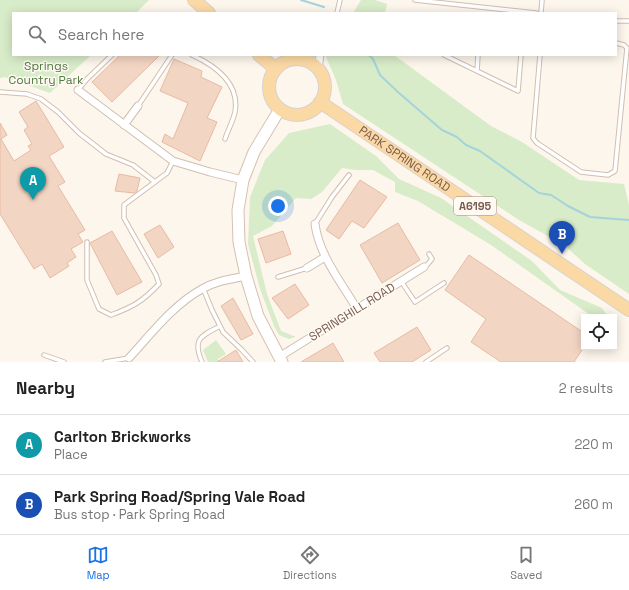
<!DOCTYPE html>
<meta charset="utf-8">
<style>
body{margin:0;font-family:"Space Grotesk",sans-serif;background:#f2f2f2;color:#222}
.controls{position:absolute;right:12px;bottom:12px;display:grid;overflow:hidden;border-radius:0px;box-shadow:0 2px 10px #0003}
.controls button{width:36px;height:36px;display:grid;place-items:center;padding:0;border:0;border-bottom:1px solid #e0e0e0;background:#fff;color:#222;font:20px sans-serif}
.you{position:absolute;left:278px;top:206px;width:14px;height:14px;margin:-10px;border:3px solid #fff;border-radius:50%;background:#1a73e8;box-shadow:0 0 0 6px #1a73e833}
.badge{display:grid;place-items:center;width:26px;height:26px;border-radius:50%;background:#1a73e8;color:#fff;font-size:13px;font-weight:700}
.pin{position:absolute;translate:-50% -33px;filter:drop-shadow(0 1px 2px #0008)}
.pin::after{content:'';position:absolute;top:21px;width:14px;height:12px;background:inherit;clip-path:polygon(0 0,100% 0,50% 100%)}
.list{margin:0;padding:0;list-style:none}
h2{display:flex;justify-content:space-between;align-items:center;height:52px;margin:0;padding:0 16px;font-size:17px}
h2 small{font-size:13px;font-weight:400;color:#767676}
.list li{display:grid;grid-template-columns:26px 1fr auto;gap:12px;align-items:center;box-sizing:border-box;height:60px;padding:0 16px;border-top:1px solid #e0e0e0}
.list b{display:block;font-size:15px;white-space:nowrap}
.list p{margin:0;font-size:13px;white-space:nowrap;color:#767676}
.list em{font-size:13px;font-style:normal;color:#767676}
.icon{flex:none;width:22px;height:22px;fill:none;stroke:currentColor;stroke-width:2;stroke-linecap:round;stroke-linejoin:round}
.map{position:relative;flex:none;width:629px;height:362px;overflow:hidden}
.search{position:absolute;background:#fff;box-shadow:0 2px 10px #0003;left:12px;right:12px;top:12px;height:44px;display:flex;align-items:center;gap:10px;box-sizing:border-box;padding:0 14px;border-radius:0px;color:#767676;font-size:15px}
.sheet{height:172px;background:#fff}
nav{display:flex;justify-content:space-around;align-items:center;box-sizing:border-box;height:56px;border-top:1px solid #e0e0e0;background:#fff;font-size:11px;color:#767676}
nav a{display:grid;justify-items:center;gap:2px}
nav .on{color:#1a73e8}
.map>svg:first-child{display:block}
</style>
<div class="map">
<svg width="629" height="362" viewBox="0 0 629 362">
<rect width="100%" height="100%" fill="#fdf6ec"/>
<path fill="#d8ecc9" d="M0 0H149L136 13H13V55H91L50 93 5 77 0 78Z
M361 0H375L387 4 385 13H353Z
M327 55H394L491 126 522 142 579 180 624 184 629 205V294L585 264 564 245 519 220 343 104 336 80 326 57Z
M330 124 376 156 399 179 441 198 532 261 560 290 602 308 608 317H593L491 245 418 201 395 192V182L373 170H355L342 168 322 192 311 199 296 198 272 226 253 236 267 294 281 331 296 337 289 339 279 335 274 326 260 289 248 244 250 197 265 160 289 133Z
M216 340 226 354 218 359 219 362H208L203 350Z"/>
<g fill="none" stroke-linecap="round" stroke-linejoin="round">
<path stroke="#a5d3da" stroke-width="2" d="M301 0 324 7
M369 55 373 59 380 75 399 93 442 130 457 137 466 145 480 151 539 193 551 195 568 206 590 217 629 220"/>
</g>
<path fill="#f3d5c3" stroke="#e6bba3" d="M120 55H160L112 102 92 82Z
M174 59 202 71 201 77 222 87 207 118 217 122 200 161 162 142 165 134 173 139 188 103 160 91Z
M36 101 64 147 49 156 65 182 58 186 85 230 78 234 83 242 71 249 76 257 67 263 69 266 50 278 42 264 34 269 0 214V123L7 135 1 139 14 161 31 150 28 146 32 144 24 130 28 127 19 112Z
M119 174 140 178 137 191 134 193 115 191Z
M360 180 387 197 364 228 352 221 339 239 326 230Z
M398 223 420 260 382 283 360 245Z
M160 225 174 247 158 258 144 234Z
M112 231 142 282 117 295 90 243Z
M283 231 291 254 266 263 258 239Z
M469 255 584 333V347L574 362H501L471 342 486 319 445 290Z
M295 284 309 305 288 319 272 298Z
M233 298 253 334 241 340 221 306Z
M417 327 431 350 412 362H380L374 353Z
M333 343 344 362H301Z
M236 350 243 362H217Z"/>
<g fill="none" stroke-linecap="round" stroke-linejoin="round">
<defs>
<path id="lane" d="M415 0 536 13
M337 13 340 0
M541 13 542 0
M616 21H629
M192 55C216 66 240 83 235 112 233 121 228 130 225 139
M444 55 477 71
M478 55 477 71 518 91 521 55
M540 55 533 138 537 143 581 172 608 175 615 171 627 48 624 45 616 43
M78 90 87 79 112 55
M0 92 27 94 41 99 58 112 79 133 106 154 133 165 155 182
M138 106 172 55
M315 224 332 197 349 175
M87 242V280L99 309 111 315C133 307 143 301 159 284L156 275 124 218V205L167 173 173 161
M424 267 427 265 432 259 429 254
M278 277 307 268
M401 281 415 302 444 283
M203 288 212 310 223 332 242 350 253 362
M44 355 64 362
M105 362 129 358
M202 362C192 339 201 336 220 326
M426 362 447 348"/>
<path id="street" d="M300 59 305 55
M318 68 320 55
M78 90 173 161 210 172 243 180
M124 125 138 106
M315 224C319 255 341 282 357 309
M307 268 325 257
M279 357 424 267
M129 358C151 334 173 305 202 289 216 281 231 279 246 276"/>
<path id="secondary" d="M280 109 254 152 243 180 238 210 239 242 246 276 258 316 282 362"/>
<g id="primary">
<path d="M194 0 209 13"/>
<path d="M259 55 276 69"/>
<circle cx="297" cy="87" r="28"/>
<path id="s1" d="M320 102 629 310"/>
</g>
</defs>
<use href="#lane" stroke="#d1beb0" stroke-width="5.5"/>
<use href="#street" stroke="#d1beb0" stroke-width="9"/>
<use href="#secondary" stroke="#d6c0b0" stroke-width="13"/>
<use href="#primary" stroke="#dad1cd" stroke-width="14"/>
<use href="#lane" stroke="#fff" stroke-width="3.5"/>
<use href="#street" stroke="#fff" stroke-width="7"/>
<use href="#secondary" stroke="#fff" stroke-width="11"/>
<use href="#primary" stroke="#fbd9a5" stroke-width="12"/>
</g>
<g text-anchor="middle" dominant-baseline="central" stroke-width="3" stroke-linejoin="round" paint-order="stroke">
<rect fill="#fffaf3" stroke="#a28b7f" stroke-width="1" x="454" y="197" width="42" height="18" rx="3"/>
<g font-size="11" font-weight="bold" fill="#7a5c4d">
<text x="475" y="206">A6195</text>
</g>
<g font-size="12" fill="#537a41" stroke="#fffaf3">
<text x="46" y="66">Springs<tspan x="46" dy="14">Country Park</tspan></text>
</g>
<g font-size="12" fill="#7a5c4d" stroke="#fffaf3">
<text stroke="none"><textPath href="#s1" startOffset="102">PARK SPRING ROAD</textPath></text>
<text transform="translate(352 312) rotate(-32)">SPRINGHILL ROAD</text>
</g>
</g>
</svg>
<div class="controls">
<button><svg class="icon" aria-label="locate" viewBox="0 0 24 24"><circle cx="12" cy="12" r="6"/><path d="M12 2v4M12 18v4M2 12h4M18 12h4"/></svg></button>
</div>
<div class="you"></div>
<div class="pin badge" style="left:33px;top:200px;background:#0f9aa8">A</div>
<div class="pin badge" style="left:562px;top:254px;background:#1a4fb4">B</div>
<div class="search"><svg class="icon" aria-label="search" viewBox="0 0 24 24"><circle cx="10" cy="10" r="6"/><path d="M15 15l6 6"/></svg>Search here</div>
</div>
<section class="sheet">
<h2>Nearby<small>2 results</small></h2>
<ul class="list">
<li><span class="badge" style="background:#0f9aa8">A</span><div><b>Carlton Brickworks</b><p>Place</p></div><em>220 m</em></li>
<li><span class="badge" style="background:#1a4fb4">B</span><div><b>Park Spring Road/Spring Vale Road</b><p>Bus stop · Park Spring Road</p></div><em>260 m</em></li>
</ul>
</section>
<nav>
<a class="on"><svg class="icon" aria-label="map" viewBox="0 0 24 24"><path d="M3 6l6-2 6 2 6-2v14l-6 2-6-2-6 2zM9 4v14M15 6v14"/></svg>Map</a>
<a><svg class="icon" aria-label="directions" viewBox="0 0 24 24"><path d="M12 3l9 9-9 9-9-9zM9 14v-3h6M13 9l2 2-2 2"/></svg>Directions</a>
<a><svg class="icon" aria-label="saved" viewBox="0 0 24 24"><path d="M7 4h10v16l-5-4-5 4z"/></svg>Saved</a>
</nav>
